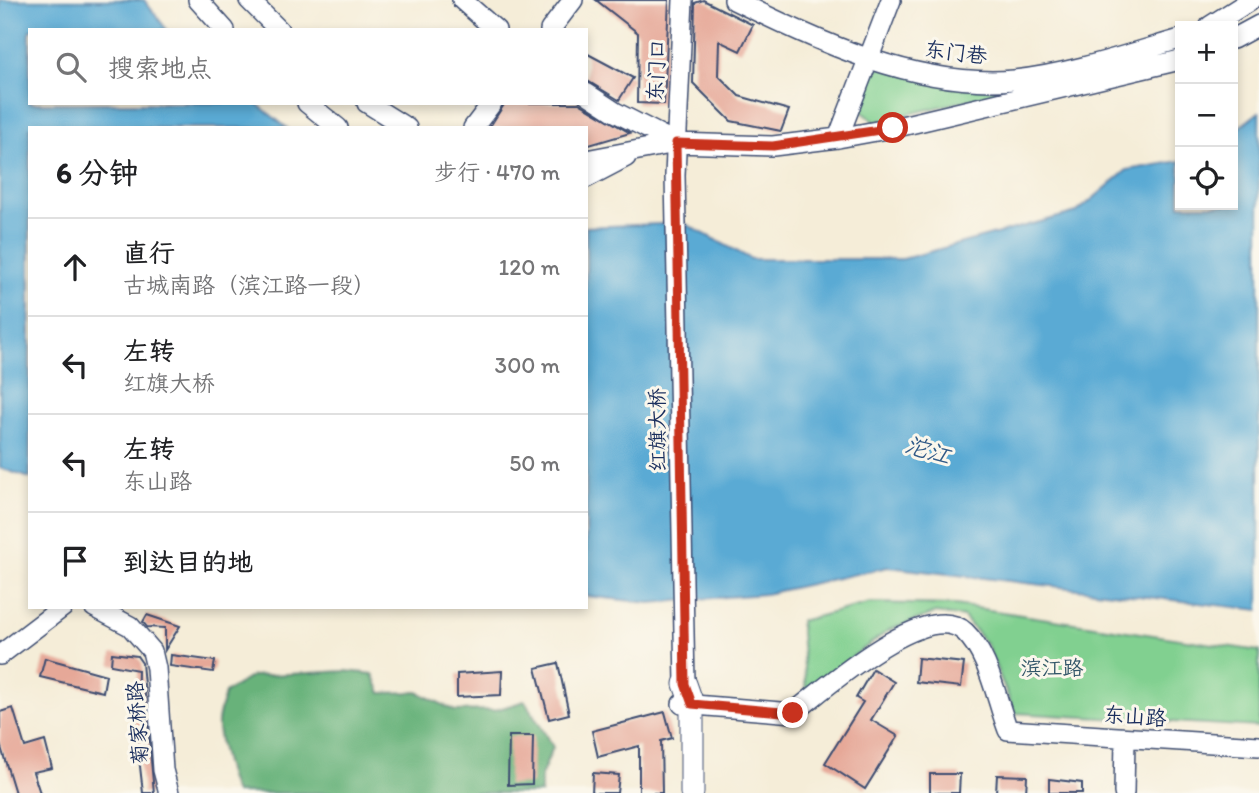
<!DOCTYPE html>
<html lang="zh">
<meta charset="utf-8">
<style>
body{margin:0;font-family:Itim,"LXGW WenKai TC",sans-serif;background:#f6f6f6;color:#202124}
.controls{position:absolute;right:21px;top:21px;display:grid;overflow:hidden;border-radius:0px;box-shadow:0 4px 10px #0003}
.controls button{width:63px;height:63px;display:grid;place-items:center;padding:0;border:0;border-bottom:2px solid #e0e0e0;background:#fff;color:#202124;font:35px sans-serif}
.stop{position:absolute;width:21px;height:21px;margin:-16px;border:5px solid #c8321e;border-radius:50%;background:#fff}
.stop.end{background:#c8321e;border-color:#fff;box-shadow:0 2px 7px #0008}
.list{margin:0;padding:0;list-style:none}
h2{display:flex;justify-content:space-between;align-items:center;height:91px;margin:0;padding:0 28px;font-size:30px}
h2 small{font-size:23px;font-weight:400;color:#757577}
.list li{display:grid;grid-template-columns:46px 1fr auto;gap:21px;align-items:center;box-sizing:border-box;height:98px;padding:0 28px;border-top:2px solid #e0e0e0}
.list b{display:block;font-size:26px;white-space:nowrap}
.list p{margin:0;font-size:23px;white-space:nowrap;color:#757577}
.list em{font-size:23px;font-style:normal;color:#757577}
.icon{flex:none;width:38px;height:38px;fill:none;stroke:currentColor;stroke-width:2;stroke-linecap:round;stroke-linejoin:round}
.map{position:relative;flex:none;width:1259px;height:793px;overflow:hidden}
.search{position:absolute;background:#fff;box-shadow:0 4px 10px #0003;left:28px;top:28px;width:560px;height:77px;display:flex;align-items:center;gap:18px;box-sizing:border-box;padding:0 24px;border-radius:0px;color:#757577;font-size:26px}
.panel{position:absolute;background:#fff;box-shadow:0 4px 10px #0003;left:28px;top:126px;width:560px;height:483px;border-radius:0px}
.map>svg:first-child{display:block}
</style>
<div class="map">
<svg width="1259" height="793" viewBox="0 0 1259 793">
<rect width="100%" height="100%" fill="#fbf7ec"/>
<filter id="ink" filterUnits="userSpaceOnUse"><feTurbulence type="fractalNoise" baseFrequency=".0143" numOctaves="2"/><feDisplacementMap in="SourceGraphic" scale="14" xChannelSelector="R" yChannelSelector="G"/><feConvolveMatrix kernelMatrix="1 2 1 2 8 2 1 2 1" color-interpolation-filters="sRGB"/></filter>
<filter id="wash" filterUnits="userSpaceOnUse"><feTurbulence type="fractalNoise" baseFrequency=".00686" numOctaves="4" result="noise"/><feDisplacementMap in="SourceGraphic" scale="28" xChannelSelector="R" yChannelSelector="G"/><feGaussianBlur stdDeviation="1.57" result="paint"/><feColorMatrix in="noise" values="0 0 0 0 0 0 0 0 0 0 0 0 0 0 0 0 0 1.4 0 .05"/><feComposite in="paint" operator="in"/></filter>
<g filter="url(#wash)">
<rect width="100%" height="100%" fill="#f5edd8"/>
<path fill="#81d090" stroke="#4e8077" stroke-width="2" d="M874 65 959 87 1011 90 875 122 860 110Z
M870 603 956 605 1259 651V727L1015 713 987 645 964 617 935 613 889 630 806 691 800 621Z"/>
<path fill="#68b27a" stroke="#42706c" stroke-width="2" d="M346 671 373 674 381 693 418 692 455 711 495 710 525 701 553 747 541 776V793H235C229 783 219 740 218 727 217 717 222 703 225 693L252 676Z"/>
<path fill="#5aaad4" stroke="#3a6c99" stroke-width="2" d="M0 0H144L167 30H30V103H256L287 128H30V478L0 468Z
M1259 112V610L888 567 765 594 650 603 586 596V227L684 223 751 259H903L1077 212 1127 170 1180 161V205H1233V132Z"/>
<g id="blocks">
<path fill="#e6a898" d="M596 0H669L664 104 637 103 638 33Z
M703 0 753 25 740 51 719 41 718 75 739 96 789 110 781 131 731 121 693 83 695 3Z
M586 53 633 78 619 100 586 80Z
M505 103H579L630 133 586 146V128H489Z
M147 615 180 626 165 650V628L147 627 143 622Z
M112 653 137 656 142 663 154 793H143L134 713H137L138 670 111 665Z
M171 655 215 661 213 672 170 666Z
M45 658 106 675 103 692 40 677Z
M918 658 964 663 961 687 916 682Z
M558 663 569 714 549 719 536 668Z
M873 669 894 682 871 720 898 736 865 789 825 763 863 702 856 698Z
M502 671 501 695 457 697V674Z
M13 708 25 747 45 741 52 768 33 772 40 793H15L0 744V712Z
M665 712 672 738 661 741 662 793H639V746L598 757 592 731Z
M509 736H533L532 784 508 785Z
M593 773 619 775 617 793H592Z
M930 774H960L959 793H930Z
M997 775 1027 776 1026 793H996Z
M1049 779 1082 783V793H1049Z"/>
</g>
</g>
<g filter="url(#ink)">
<use href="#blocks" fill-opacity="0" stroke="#3c4c70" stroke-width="2"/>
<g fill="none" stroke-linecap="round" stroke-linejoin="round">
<defs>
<path id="minor" d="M198 0 225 30
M249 0 279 30
M462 0 496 30
M683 0 675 175 685 684
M734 0C820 42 915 88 1014 80 1067 75 1129 54 1180 39
M1210 26 1251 0
M550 30 573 0
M1233 39 1259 25
M586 93 615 112 676 143
M307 103 338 128
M367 103 407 128
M473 128 492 103
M838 138 891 0
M586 160 676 143 773 146 838 138 893 128 1180 60
M586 178 626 157
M94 607 130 626 152 651 156 668 163 770 169 793
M0 655 63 607
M682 704 793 713C823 690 928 596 965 632 989 655 996 699 1008 730L1259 746
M1124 793 1125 739"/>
<path id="major" d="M685 684 692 704V793"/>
</defs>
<use href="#minor" stroke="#3c4c70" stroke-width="22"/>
<use href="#major" stroke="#3c4c70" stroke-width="25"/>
<use href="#minor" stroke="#fff" stroke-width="19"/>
<use href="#major" stroke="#fff" stroke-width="23"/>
</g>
</g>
<g fill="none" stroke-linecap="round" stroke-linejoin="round" filter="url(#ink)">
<path stroke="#c8321e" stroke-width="9" d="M793 713 692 704 685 684 676 143 773 146 893 128"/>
</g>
<g text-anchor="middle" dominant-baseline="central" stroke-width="6" stroke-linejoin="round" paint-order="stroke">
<g font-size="21" fill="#1b2f5e" stroke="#fbf7ec">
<text transform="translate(956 52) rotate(7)">东门巷</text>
<text transform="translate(656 70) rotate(-87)">东门口</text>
<text transform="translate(657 430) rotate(-91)">红旗大桥</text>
<text transform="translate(1135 716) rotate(4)">东山路</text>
<text transform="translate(137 723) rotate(-94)">菊家桥路</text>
</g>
<g font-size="21" fill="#34576a" stroke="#fbf7ec">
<text x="1052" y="667">滨江路</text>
</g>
<g font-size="23" font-style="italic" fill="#315a87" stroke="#fbf7ec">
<text transform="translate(928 450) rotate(17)">沱江</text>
</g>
</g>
</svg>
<div class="controls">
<button>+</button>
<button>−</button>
<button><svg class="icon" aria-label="locate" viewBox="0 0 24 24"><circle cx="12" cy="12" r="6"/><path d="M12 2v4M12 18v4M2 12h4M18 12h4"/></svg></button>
</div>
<div class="stop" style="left:893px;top:128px"></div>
<div class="stop end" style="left:793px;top:713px"></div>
<div class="search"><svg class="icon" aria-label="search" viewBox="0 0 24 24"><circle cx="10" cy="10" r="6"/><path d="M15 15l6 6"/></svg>搜索地点</div>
<section class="panel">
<h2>6 分钟<small>步行 · 470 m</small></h2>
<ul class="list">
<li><svg class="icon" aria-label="ahead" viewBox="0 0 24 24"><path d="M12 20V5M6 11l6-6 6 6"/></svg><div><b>直行</b><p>古城南路（滨江路一段）</p></div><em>120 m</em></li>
<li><svg class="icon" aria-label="left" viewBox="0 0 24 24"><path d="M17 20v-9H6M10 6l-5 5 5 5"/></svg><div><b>左转</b><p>红旗大桥</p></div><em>300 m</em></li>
<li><svg class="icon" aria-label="left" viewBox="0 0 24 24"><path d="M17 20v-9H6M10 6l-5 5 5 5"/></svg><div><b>左转</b><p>东山路</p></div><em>50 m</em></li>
<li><svg class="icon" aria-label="arrive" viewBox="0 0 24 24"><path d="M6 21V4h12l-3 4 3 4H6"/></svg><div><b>到达目的地</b></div></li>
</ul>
</section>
</div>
